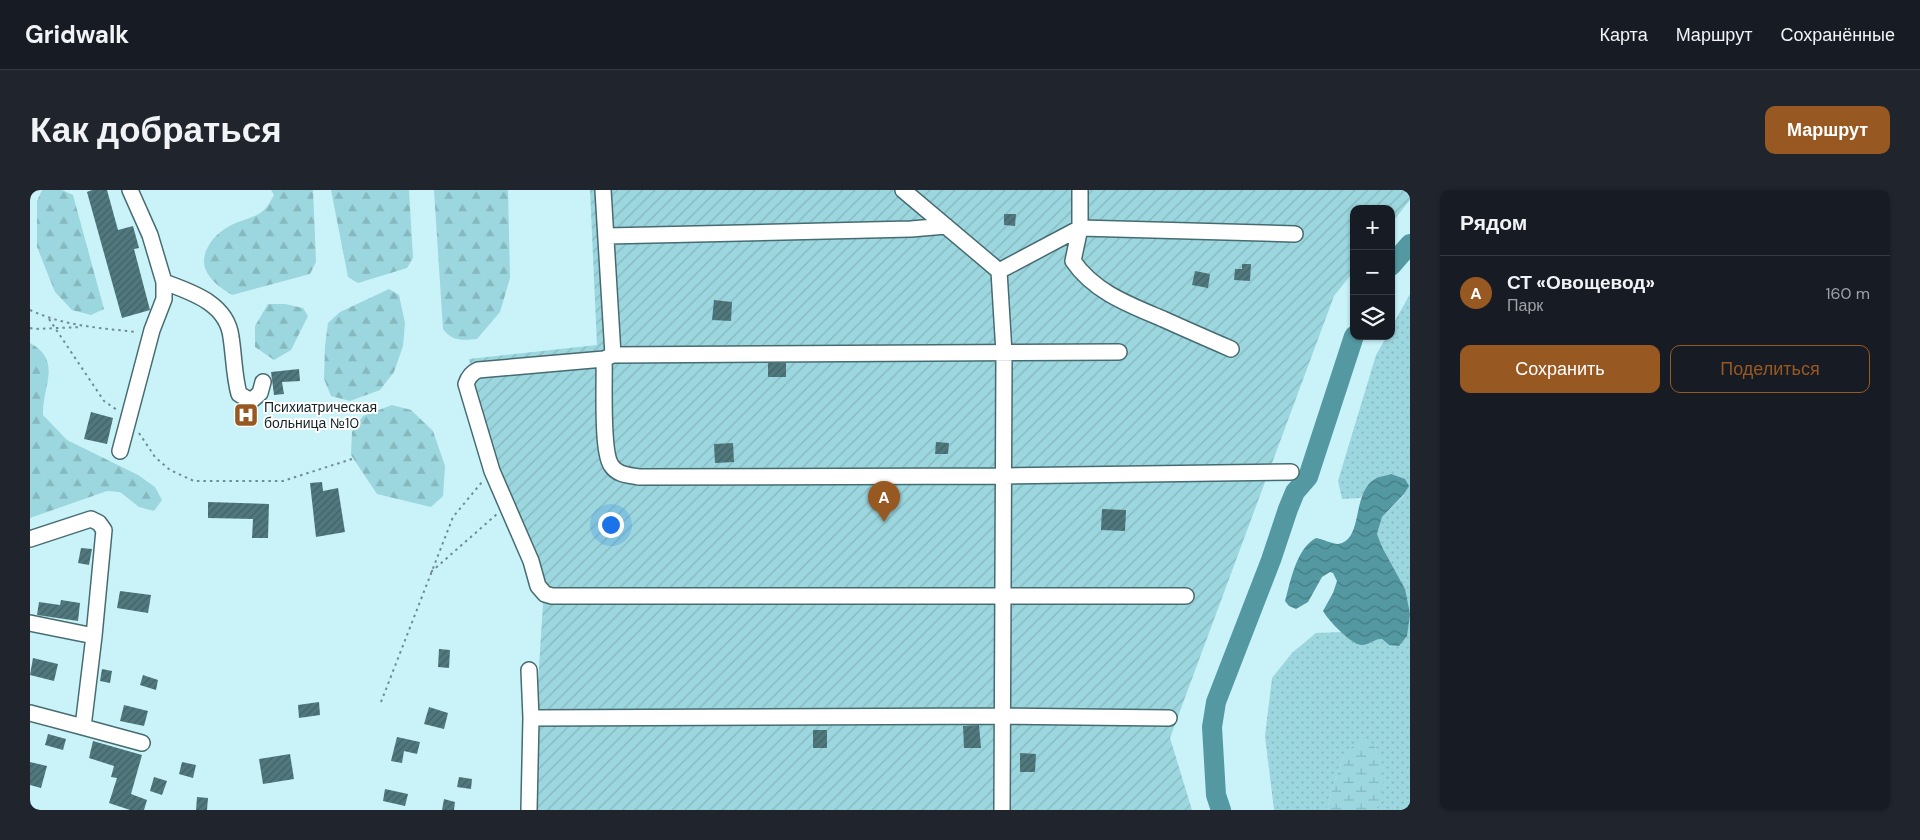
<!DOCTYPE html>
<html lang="ru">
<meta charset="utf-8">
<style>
body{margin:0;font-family:"DM Sans",sans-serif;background:#20242c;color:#f1f3f6}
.controls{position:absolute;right:15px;top:15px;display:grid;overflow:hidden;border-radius:10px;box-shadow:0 1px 4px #0004}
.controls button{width:45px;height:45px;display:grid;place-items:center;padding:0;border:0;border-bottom:1px solid #363941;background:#171b24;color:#f1f3f6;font:25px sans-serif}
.you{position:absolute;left:580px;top:334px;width:18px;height:18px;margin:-12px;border:4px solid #fff;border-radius:50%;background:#1a73e8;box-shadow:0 0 0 8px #1a73e833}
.badge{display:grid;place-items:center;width:32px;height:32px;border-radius:50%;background:#985822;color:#fff;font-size:16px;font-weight:700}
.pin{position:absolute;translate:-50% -41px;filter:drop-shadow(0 1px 2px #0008)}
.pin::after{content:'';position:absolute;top:26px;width:18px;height:15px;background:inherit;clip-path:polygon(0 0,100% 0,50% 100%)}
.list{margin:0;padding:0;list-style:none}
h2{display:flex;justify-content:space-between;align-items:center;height:65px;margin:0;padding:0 20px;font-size:21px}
h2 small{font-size:16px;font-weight:400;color:#9ea1a6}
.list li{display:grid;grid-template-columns:32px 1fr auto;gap:15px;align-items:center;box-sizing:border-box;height:75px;padding:0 20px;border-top:1px solid #363941}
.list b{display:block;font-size:19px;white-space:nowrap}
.list p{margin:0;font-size:16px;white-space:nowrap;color:#9ea1a6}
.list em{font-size:16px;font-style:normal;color:#9ea1a6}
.actions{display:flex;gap:10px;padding:15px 20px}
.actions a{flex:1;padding:11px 0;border:1px solid #985822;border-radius:10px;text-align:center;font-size:18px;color:#985822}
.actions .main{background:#985822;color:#fff}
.icon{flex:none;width:28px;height:28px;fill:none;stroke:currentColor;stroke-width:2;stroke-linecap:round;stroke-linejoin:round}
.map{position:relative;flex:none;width:1380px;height:620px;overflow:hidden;border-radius:10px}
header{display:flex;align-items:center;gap:30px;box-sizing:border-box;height:70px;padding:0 25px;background:#171b24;border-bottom:1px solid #363941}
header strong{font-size:24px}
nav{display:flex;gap:28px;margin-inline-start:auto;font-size:18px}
.intro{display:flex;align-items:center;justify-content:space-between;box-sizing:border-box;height:120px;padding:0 30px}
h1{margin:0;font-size:35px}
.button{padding:12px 22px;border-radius:10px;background:#985822;color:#fff;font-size:18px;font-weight:700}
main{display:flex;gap:30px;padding:0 30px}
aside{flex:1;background:#171b24;border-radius:10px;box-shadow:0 1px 4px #0004}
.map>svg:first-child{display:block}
</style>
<header>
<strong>Gridwalk</strong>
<nav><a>Карта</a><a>Маршрут</a><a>Сохранённые</a></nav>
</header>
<div class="intro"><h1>Как добраться</h1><a class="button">Маршрут</a></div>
<main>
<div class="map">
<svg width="1380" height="620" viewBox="0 0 1380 620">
<defs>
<pattern id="grass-dots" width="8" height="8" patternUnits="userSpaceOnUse" patternTransform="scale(1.25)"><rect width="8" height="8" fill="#9cd6de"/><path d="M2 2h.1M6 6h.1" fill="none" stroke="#86b8be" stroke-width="1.8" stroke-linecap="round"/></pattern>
<pattern id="forest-firs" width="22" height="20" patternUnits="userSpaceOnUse" patternTransform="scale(1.25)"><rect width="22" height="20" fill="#9cd6de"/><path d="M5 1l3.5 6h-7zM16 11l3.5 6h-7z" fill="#86b8be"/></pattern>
<pattern id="wetland-marsh" width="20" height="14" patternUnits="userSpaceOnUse" patternTransform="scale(1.25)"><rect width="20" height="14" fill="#9cd6de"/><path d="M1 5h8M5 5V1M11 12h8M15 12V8" fill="none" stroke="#86b8be"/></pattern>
<pattern id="garden-furrows" width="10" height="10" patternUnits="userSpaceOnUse" patternTransform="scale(1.25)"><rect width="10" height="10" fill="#9cd6de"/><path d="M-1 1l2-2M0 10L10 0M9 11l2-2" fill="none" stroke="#86b8be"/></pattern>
<pattern id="water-waves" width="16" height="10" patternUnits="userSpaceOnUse" patternTransform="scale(1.25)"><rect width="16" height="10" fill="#5498a1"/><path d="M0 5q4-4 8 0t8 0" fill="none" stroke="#447c83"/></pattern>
<pattern id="building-hatch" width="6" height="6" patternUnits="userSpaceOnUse" patternTransform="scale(1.25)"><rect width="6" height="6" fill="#51787d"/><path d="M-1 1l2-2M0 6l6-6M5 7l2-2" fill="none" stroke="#426266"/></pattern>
</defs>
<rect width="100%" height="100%" fill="#c9f3f9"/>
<path fill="url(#grass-dots)" d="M1380 104V620H1346L1348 613 1340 551H1327L1312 571 1302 599 1297 620H1244L1235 546 1242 488 1262 463 1286 443 1312 442C1336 464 1328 450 1352 449L1359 455 1353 359 1347 344 1352 327 1374 305 1345 289 1330 308 1312 309 1308 291 1346 165 1357 146H1361V138Z"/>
<path fill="url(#forest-firs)" d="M12 0H32L43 5 74 119 61 125 42 120 25 102 7 57V11Z
M241 0H283L286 72 280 84 202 105C192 99 179 90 175 78 170 61 185 44 198 37 209 30 223 29 233 21 238 17 241 10 244 5Z
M301 0H379L383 68 377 78 328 93 318 87Z
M404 0H478L480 88 470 122 447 149C432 150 423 152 413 139Z
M359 99 369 105 375 133 373 156 364 182 350 200 320 211 301 206 294 189 295 156 298 133 310 122Z
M238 114H255L273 118 278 126 261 160 244 170 225 157V136Z
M0 153C33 171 12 196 13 225L37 250 108 285 125 297 132 310 124 321 109 317 90 302 77 301 0 328Z
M362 215 381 220 403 241 415 276 413 306 401 317 347 304 321 265 322 242 333 226Z"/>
<path fill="url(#wetland-marsh)" d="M1326 551H1340C1359 577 1356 590 1346 620H1297L1302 599 1312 571Z"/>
<path fill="url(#garden-furrows)" d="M560 0H1380V10L1361 34V19H1324V81L1304 106 1140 548 1162 620H500L514 398 461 265 439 169 567 155Z"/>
<path fill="url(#water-waves)" d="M1361 284 1375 289 1379 296 1374 304 1352 327 1347 344 1353 359 1375 399 1380 424 1377 446 1369 456 1359 455 1352 449C1344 449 1340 454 1333 455 1322 456 1298 430 1293 421L1303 403 1307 391 1303 383 1300 382 1292 387 1278 412 1266 419 1259 416 1255 411C1261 390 1266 359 1286 348 1292 349 1303 354 1308 354 1334 350 1321 303 1345 289 1349 286 1356 286 1361 284Z"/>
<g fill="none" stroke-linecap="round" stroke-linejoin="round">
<path stroke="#5498a1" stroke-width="20" d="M1361 76 1380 54
M1191 620 1186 605 1182 537 1186 512 1241 370 1258 319 1265 302 1278 287 1324 146"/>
</g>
<path fill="url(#building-hatch)" d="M62 0H77L88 40 103 36 109 58 104 59 120 120 92 128 57 2Z
M974 24H986L985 36 974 35Z
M1212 74H1221L1220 91 1204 90 1205 79H1212Z
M1165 81 1180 84 1178 98 1162 95Z
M684 110 702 112 701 131 682 130Z
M738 173H756V187H738Z
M269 179 270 191 252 192 254 204 244 205 241 182Z
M61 222 83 228 77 254 54 249Z
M906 252 919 253 918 264H905Z
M703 253 704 272 685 273 684 254Z
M292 292 293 301 308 298 315 342 286 347 280 293Z
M178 312 239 314 238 348H222L223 329 178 328Z
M1072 319 1096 320 1095 341 1071 340Z
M51 358 62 359 59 375 48 373Z
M90 401 121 405 118 423 87 418Z
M31 410 50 413 48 431 7 425 9 412 30 415Z
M409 459 420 460 419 478 408 477Z
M3 468 28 474 24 491 0 485Z
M72 479 82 481 80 493 70 491Z
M113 485 128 490 126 500 110 495Z
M289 512 290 525 269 528 268 515Z
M94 515 118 521 114 536 90 531Z
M399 517 418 523 414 539 394 534Z
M949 535 951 558H934L933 536Z
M783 540H797V558H783Z
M18 544 36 549 33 560 15 555Z
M367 547 390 552 387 564 374 561 372 573 361 571Z
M63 551 112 565 101 604 117 610 114 620H100L79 613 87 588 81 587 84 576 59 568Z
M990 563 1006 564 1005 582H990Z
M260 564 264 589 233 594 229 569Z
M0 572 17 576 11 598 0 595Z
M152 572 166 575 163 588 149 584Z
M124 587 137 591 132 605 120 601Z
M429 587 442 589 441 599 427 597Z
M355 599 378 604 375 616 353 611Z
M167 607 178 608 177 620H166Z
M414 609 425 612 424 620H412Z"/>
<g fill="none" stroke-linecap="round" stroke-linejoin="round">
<defs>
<path id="minor" d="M573 0 583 165
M873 0 969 81
M577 46 881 39 916 36
M134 92C161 102 197 113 201 147 204 166 204 186 209 204L221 211 230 203 233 192
M1201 159C1178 149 1155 139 1133 129 1100 115 1064 102 1043 71L1050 38 1265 44
M1089 162 583 165 574 169 448 180C441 183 438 188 436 194L462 281 501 371 508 396 515 404 522 406H1156
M574 169C575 190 571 260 581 275 587 285 598 285 609 287L974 286 1261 282
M90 261 122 140 134 109V92L120 45 100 0
M0 349 61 329 69 333 74 340 64 446 53 537 112 553
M0 433 64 446
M499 480 501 528 499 620
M0 523 53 537
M501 528 972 526 1139 528
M972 620 974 163 969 81 1050 38V0"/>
</defs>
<use href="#minor" stroke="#466c71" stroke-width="18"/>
<path stroke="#6f8c90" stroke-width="2" stroke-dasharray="2.5 4" stroke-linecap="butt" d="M0 120C34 136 70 138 107 142
M19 129 74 211 87 220
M0 138 5 139 52 137
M109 243 125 267 140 280 164 291H253L325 268
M401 382 467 324
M351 512 423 327 452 292"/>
<use href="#minor" stroke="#fff" stroke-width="15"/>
</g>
<defs>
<symbol id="hospital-square" viewBox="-11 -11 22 22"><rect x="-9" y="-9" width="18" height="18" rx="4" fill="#985822" stroke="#fff"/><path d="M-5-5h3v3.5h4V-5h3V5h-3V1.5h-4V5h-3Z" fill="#fff"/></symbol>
</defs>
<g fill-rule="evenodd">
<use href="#hospital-square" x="202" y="211" width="28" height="28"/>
</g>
<g text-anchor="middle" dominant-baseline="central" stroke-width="4" stroke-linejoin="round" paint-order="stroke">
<g font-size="14" fill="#142426" stroke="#fff" text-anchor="start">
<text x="234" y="217">Психиатрическая<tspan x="234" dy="16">больница №10</tspan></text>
</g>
</g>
</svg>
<div class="controls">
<button>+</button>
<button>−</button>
<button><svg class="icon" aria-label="layers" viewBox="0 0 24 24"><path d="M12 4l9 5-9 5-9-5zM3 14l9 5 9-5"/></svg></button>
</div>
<div class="you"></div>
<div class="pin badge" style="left:854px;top:332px">A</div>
</div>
<aside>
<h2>Рядом<small></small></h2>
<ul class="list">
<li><span class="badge">A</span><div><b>СТ «Овощевод»</b><p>Парк</p></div><em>160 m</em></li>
</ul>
<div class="actions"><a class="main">Сохранить</a><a>Поделиться</a></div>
</aside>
</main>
